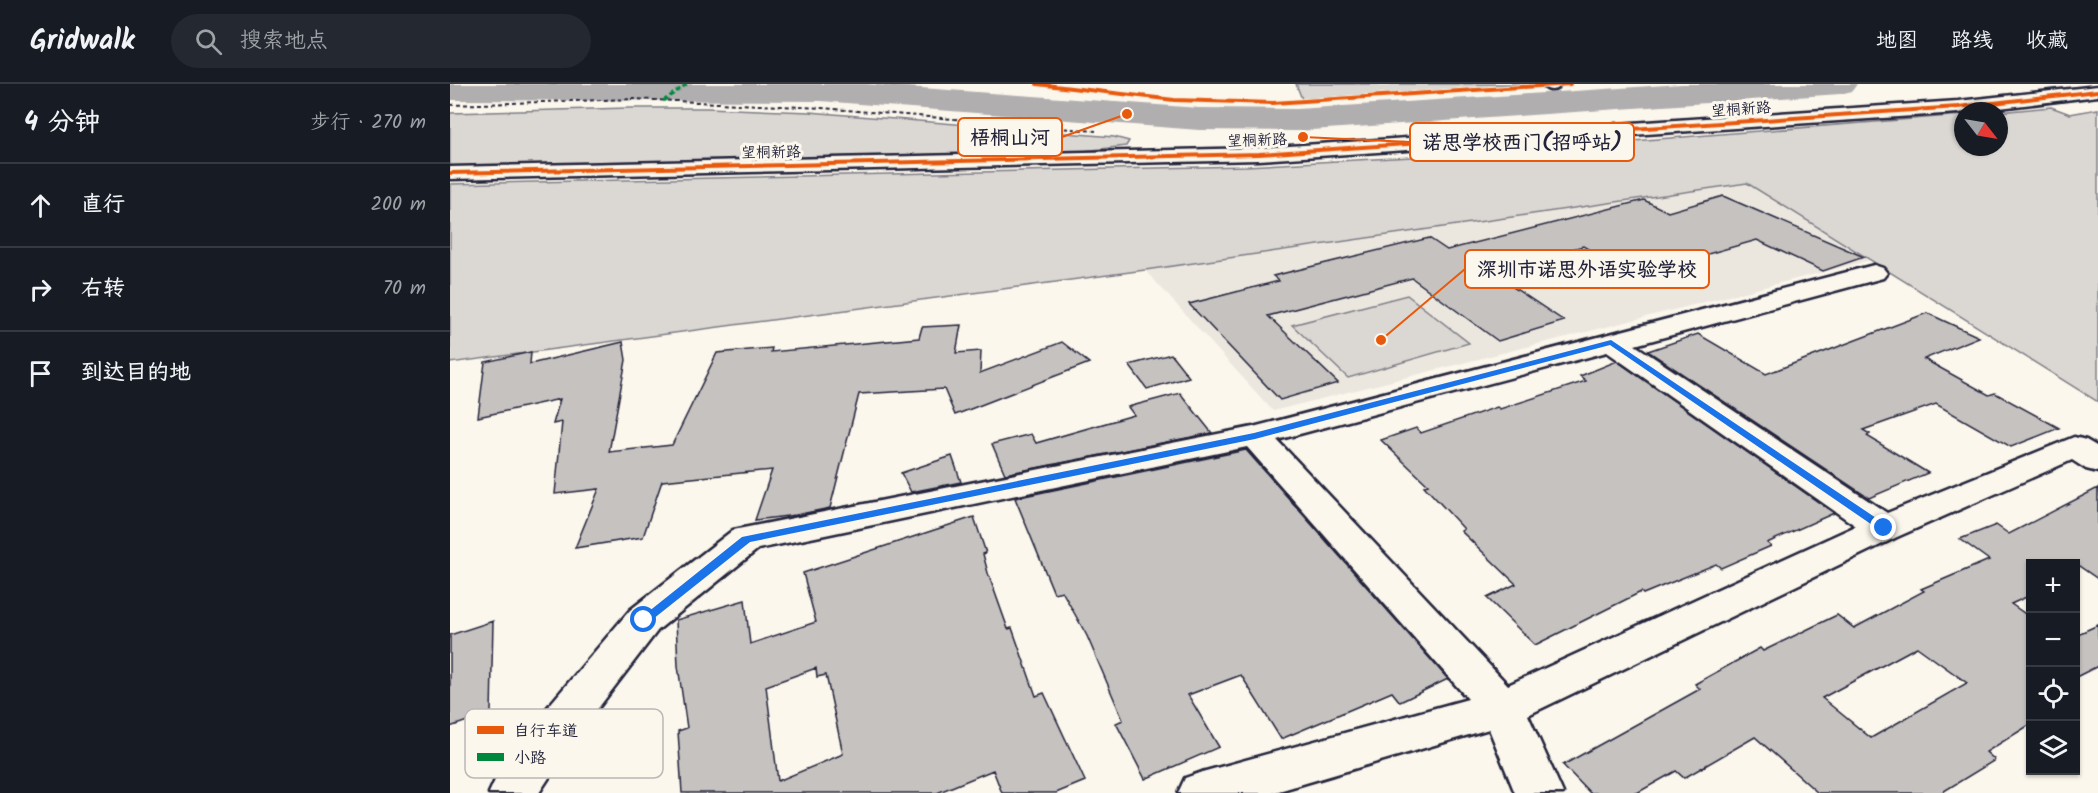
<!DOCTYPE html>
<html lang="zh">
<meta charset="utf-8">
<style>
body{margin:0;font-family:Kalam,"LXGW WenKai TC",sans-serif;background:#242831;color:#f1f3f6}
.controls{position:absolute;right:18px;bottom:18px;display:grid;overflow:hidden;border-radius:0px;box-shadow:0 2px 4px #0004}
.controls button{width:54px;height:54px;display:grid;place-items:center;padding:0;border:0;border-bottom:2px solid #363941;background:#171b24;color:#f1f3f6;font:30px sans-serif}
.compass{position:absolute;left:1504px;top:18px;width:54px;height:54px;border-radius:50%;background:#171b24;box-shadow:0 2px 4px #0004;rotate:121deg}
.stop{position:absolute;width:18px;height:18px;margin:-14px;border:4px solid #1a73e8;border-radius:50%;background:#fff}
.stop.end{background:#1a73e8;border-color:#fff;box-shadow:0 2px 6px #0008}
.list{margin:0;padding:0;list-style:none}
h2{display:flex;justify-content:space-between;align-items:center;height:78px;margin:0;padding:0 24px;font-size:26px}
h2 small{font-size:20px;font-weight:400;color:#9ea1a6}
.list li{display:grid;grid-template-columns:39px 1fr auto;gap:18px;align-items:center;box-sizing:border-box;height:84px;padding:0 24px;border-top:2px solid #363941}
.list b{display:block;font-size:22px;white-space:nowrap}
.list em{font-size:20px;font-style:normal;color:#9ea1a6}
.icon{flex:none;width:33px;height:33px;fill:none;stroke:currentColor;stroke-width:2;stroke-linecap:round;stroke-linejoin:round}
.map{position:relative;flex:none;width:1648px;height:709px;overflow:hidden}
header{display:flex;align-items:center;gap:36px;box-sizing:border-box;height:84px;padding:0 30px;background:#171b24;border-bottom:2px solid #363941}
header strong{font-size:28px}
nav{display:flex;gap:33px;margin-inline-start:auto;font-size:21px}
.search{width:420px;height:54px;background:#242831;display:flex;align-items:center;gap:15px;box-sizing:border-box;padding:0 21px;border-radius:33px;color:#9ea1a6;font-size:22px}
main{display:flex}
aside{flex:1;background:#171b24}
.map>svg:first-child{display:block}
</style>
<header>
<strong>Gridwalk</strong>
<div class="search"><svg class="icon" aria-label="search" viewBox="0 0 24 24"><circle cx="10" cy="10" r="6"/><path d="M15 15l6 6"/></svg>搜索地点</div>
<nav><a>地图</a><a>路线</a><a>收藏</a></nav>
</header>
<main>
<aside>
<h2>4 分钟<small>步行 · 270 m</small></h2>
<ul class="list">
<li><svg class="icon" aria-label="ahead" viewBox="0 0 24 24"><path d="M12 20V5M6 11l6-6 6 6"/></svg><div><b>直行</b></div><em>200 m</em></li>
<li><svg class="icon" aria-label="right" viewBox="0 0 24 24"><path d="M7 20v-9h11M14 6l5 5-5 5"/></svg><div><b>右转</b></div><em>70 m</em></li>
<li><svg class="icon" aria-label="arrive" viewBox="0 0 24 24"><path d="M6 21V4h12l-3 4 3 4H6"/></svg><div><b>到达目的地</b></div></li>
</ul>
</aside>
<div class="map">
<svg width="1648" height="709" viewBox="0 0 1648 709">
<rect width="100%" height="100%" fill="#fbf7ec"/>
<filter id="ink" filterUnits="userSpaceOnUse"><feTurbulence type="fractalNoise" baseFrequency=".0167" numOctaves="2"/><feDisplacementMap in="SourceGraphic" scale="12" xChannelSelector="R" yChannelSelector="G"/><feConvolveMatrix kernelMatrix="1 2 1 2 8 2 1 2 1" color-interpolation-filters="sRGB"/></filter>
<g filter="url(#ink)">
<path fill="#ebe7df" d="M1297 99 1421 176 823 327 695 186Z"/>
<path fill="#dbd8d3" stroke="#7e7d87" stroke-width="1.5" d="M846 0H1088L852 15Z
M1601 23 1620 30 1648 25V318L1297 99 695 186 0 279V100L796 82 1018 70 1513 31V63H1549V28Z
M179 24H257L359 28 664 53 679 57 676 62 633 67 0 82V29Z
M957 211 1019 259 898 294 842 241Z"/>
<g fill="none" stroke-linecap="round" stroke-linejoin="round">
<path fill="#b1aeb0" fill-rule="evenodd" d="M0 0H416L749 24 847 25 1232 0H1407L1402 7 1390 10 847 47 749 46 370 17 0 16Z"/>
</g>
<path fill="#c6c2c0" stroke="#22223b" stroke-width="1.5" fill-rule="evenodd" d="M1273 112 1414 173 1373 187 1307 156 1184 191 1133 162 1039 187 1114 237 1048 257 962 194 818 232 888 299 830 316 739 220 829 197 823 192 979 154 997 166 1194 116 1218 128Z
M1477 229 1529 253 1474 275 1539 311 1545 309 1609 344 1561 363 1486 320 1413 346 1420 350 1417 352 1478 389 1419 414 1198 267 1248 250 1316 290Z
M511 241 506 269 531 267 530 289 612 258 639 279 505 331 494 305 409 310 380 424 346 431 305 436 322 386 212 397 193 453 125 464 149 405 105 410 112 338 103 340 110 315 28 333 35 278 81 268 80 280 173 258 176 276 159 368 222 361 267 269 322 264 321 268 469 254 472 243Z
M721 270 739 293 697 305 679 281Z
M1167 277 1384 429 1317 459 1321 462 1271 484 1266 480 1193 510 1191 508 1085 561 1037 514 1066 500 1011 447 1014 445 974 402 978 401 931 356 966 344 971 349 1047 323 1050 325 1136 297 1130 292Z
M730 309 762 349 555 390 542 360 581 350 586 359 684 331 678 323Z
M796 366 998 595 950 618 942 608 831 655 791 591 738 611 769 663 695 695 666 639 673 636 637 552 612 507 604 509 565 414Z
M502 372 511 398 461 408 451 389Z
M1648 404V495L1626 480H1581V511L1561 520 1581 534V640L1536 668 1545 676 1491 709H1368L1305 653 1234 694 1226 687 1187 709H1140L1113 681 1250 605 1245 600 1310 564 1313 567 1387 531 1404 544 1474 507 1471 505 1539 476 1510 455 1546 441 1559 450ZM1467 563 1517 599 1421 654 1372 614Z
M524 433 536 469 533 470 538 489 558 545 562 544 586 612 594 609 635 697 606 709H552L543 686 487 709H232L228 647 237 644 228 582 226 536 295 516 300 560 366 538 353 489ZM366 584 367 593 376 591 393 670 328 697 316 602Z
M43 537 41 629 0 643V551Z
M1648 541V582L1626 593V551Z"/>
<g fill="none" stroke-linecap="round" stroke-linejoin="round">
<defs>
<path id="minor" d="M1091 0H1109L1110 1 1107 5C1100 7 1096 6 1091 0Z
M1648 2V12L1508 29 809 76 0 95V83L809 64 1508 17Z
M1424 181 1433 184 1437 189 1433 194 1185 261 1437 429 1624 353 1636 356 1648 363V388L1636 385 1622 376 1447 453 1078 631 1113 709H1065L1039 645 822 709H728L735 694 752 688 1018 615 797 363 308 465 208 546 123 657 89 709H39L46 694 91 631 180 526 283 446 803 343ZM1157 268 1406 442 1058 601 827 356Z"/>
</defs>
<use href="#minor" stroke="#22223b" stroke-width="5"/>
<path stroke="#22223b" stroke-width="2" stroke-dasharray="4 3" stroke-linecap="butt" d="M0 21 184 15 372 24 646 47"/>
<use href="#minor" fill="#fbf7ec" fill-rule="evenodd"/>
<path stroke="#00873e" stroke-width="3" stroke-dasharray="5 3" stroke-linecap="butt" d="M213 17 237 0"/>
<defs>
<path id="cycleway" d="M587 0 724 16 823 19 1120 0
M0 89 809 70 1508 23 1648 7"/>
</defs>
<use href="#cycleway" stroke="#fbf7ec" stroke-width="6"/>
<use href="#cycleway" stroke="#e8590c" stroke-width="4"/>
</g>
</g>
<path fill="#1a73e8" d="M1161 256 1438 442V447H1431L1160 261 805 355 300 458 198 539 194 540 188 536 292 453 804 349Z"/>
<g text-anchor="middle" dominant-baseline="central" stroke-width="6" stroke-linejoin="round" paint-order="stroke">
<g font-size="15" fill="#22223b" stroke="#fbf7ec">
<text transform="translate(1291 26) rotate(-4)">望桐新路</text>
<text transform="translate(807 57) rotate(-2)">望桐新路</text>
<text transform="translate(321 69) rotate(-1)">望桐新路</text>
</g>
</g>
<rect x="15" y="625" width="198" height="69" rx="9" fill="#fbf7ec" stroke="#bab7b7" stroke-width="1.5"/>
<rect x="27" y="642" width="27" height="8" fill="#e8590c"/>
<rect x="27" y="669" width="27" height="8" fill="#00873e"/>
<g font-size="16" fill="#22223b">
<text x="64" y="652">自行车道</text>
<text x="64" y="679">小路</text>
</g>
<path fill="none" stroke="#e8590c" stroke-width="2" d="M677 30L612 53M853 53L960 58M931 256L1015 185"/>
<g fill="#e8590c" stroke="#fbf7ec" stroke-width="2">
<circle cx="677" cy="30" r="6"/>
<circle cx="853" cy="53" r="6"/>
<circle cx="931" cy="256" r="6"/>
</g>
<g fill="#fbf7ec" stroke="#e8590c" stroke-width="2">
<rect x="508" y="34" width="104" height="38" rx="6"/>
<rect x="960" y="39" width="224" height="38" rx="6"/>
<rect x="1015" y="166" width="244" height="38" rx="6"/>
</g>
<g font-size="20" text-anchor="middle" font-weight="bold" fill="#22223b">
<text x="560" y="60">梧桐山河</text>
<text x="1072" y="65">诺思学校西门(招呼站)</text>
<text x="1137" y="192">深圳市诺思外语实验学校</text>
</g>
</svg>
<div class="controls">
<button>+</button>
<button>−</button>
<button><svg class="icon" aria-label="locate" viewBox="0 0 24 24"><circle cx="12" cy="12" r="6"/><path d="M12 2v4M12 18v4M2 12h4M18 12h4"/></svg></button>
<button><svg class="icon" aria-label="layers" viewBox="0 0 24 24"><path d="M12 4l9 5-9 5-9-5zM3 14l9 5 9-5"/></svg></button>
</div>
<svg class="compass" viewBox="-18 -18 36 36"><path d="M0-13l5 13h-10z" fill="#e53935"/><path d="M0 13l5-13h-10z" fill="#9ea1a6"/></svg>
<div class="stop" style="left:194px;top:536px"></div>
<div class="stop end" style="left:1434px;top:444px"></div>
</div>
</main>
